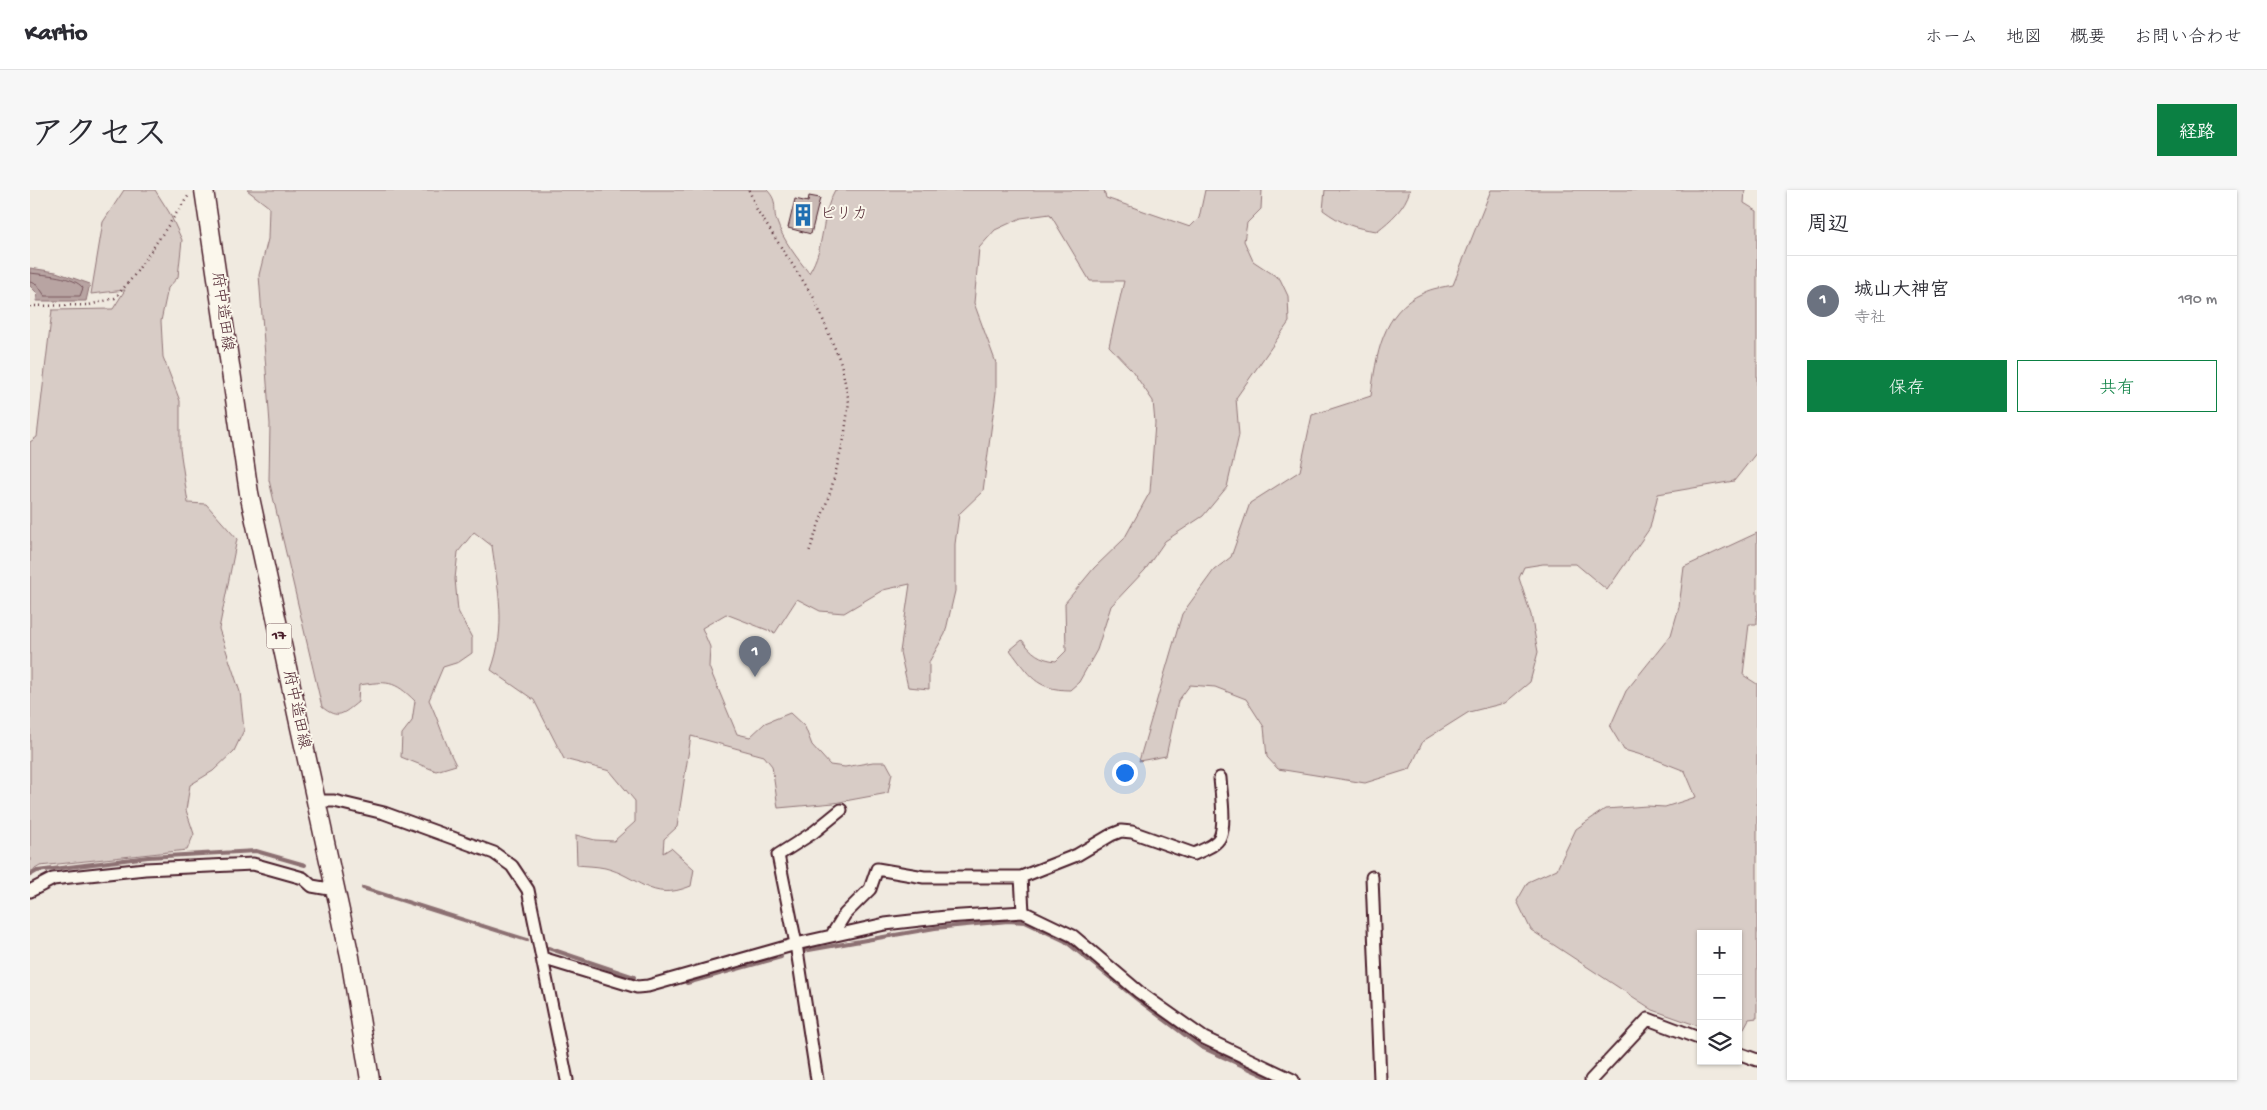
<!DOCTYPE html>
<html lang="ja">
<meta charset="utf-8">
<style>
body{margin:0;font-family:"Gochi Hand","Klee One",sans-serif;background:#f7f7f7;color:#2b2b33}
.controls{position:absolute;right:15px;bottom:15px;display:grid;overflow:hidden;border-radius:0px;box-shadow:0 1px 4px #0004}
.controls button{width:45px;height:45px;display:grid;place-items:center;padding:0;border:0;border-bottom:1px solid #e1e1e2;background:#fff;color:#2b2b33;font:25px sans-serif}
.you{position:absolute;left:1094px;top:582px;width:18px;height:18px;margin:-12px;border:4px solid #fff;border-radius:50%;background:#1a73e8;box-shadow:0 0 0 8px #1a73e833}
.badge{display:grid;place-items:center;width:32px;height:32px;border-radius:50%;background:#0b8043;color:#fff;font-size:16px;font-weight:700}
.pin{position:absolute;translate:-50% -41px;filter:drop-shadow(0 1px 2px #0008)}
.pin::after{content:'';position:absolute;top:26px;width:18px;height:15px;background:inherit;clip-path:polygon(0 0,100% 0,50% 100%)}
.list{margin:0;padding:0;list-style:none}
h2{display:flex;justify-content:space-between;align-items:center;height:65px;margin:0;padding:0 20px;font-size:21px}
h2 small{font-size:16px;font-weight:400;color:#7c7c81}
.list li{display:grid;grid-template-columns:32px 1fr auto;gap:15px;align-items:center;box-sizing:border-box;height:90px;padding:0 20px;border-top:1px solid #e1e1e2}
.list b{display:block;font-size:19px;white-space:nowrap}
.list p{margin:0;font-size:16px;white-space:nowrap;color:#7c7c81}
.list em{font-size:16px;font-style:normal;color:#7c7c81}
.actions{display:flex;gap:10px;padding:15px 20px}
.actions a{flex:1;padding:11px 0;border:1px solid #0b8043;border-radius:0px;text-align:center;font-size:18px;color:#0b8043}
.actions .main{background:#0b8043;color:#fff}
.icon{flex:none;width:28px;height:28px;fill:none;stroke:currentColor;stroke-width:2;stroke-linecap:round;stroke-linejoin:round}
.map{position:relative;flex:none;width:1727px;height:890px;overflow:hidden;border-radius:0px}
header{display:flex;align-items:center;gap:30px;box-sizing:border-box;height:70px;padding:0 25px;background:#fff;border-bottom:1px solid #e1e1e2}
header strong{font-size:24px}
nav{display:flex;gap:28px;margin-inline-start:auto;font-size:18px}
.intro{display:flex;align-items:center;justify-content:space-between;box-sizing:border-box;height:120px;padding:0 30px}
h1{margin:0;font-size:35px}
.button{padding:12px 22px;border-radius:0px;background:#0b8043;color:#fff;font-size:18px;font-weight:700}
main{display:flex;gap:30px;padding:0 30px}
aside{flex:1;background:#fff;border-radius:0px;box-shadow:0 1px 4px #0004}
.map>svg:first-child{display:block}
</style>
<header>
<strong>Kartio</strong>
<nav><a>ホーム</a><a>地図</a><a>概要</a><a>お問い合わせ</a></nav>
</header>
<div class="intro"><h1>アクセス</h1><a class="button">経路</a></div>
<main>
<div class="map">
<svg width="1727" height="890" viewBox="0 0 1727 890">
<rect width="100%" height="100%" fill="#f0eae0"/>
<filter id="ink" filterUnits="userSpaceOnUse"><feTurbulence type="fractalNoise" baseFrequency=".02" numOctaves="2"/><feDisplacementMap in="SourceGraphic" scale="10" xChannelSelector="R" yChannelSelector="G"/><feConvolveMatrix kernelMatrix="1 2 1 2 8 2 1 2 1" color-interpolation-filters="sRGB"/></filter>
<g filter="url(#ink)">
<path fill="#d8ccc6" stroke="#917678" d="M94 0H125L139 22 152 50 148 87 138 98 131 131 133 167 150 211V259L158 313 176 314 207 349 189 439 210 502 214 540 204 561 183 581 160 595 156 620 164 644 157 660 10 676 0 682V252L7 247 22 120 83 119 95 100 61 104 73 32Z
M217 0H737C749 12 742 19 747 32 753 50 767 68 779 83 796 56 790 27 805 0H1074L1076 8 1160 37 1169 28 1175 0H1232L1231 19 1217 33 1214 51 1223 71 1250 89 1258 106 1259 132 1206 208 1209 245 1197 297 1173 326 1135 351 1115 380 1081 416 1067 460 1049 492 1040 500C1006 500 999 485 980 460L992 450C1002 463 1009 469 1026 471L1036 461 1035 413 1064 378 1094 349 1120 302 1125 233 1123 211 1101 179 1079 156 1094 91H1060L1020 24 991 28 965 40 949 58 944 113 966 173V202L953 301 929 324 925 354V401L915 444 899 472V499L878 497 870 462 880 394 853 400 814 423 790 421 767 409 745 443 696 424 672 438 680 457 679 477 707 544 720 547 735 533 760 523 775 537 782 555 800 575 815 577 843 572H856L862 583 858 603 804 613 748 618 742 576 734 566 661 546 647 637 634 649 633 663 641 658 664 679 661 696C620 713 609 686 575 678 566 676 556 676 547 675L546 645 565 650 584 651 605 632V611L580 581 534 569 504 510 461 480C477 437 468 400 462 356L444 342 428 362 425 389 428 421 442 448V463L429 472 413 477 399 510C409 531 415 554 426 575L406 581 371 567 372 544 382 531 385 511C364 490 357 491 329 495L328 512C313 524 308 530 292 517L239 290 240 234 229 85 238 49 239 17Z
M1295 0H1380C1375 18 1361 30 1347 41 1324 38 1312 34 1293 20Z
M1461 0H1715L1714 13 1727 21V262L1704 291 1628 304 1620 338 1577 400 1546 374H1513L1494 377 1489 388 1501 425 1508 462 1500 492 1475 513 1439 522 1393 551 1380 579 1335 593 1248 579 1237 567 1234 537 1216 509 1185 497 1160 495 1148 511 1136 566 1109 571 1152 424 1184 380 1201 367 1220 313 1270 281 1282 225 1341 206C1346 166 1352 121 1393 103 1402 98 1414 97 1423 95Z
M1727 343V434H1719L1713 485 1727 494V828L1719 829 1708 849V744H1671V837L1623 820 1501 740 1487 711 1498 692 1527 679 1546 639 1575 619 1617 616 1635 617 1666 607 1655 581 1622 568 1594 560 1580 537 1596 501 1641 445 1649 417 1654 377Z"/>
<path fill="#b8a4a2" stroke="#8c6f72" d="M0 78 26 82 60 94 56 111H6L8 104 0 96Z"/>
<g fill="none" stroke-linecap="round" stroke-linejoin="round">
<path stroke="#76545b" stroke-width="1" d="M0 83C15 85 44 86 53 98L50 106H15L7 94 0 92"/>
<path stroke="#8c6f72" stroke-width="4" d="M0 685 7 681 118 667 226 661 275 675
M333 698 497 750
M518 758 604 787
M773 761 905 738 978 731 995 732 1035 751 1108 810 1171 857 1244 890
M657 793 751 767"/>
</g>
<path fill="#c8b8b3" stroke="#4a1f2b" d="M779 6 790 8 781 44 758 38 765 9 778 12Z"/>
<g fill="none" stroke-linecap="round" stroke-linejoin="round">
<defs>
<path id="minor" d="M285 611H304L354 623 464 663 482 676 498 700 537 890
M991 687 993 722
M1342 687 1350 890
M0 701 23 689 40 687 115 679 223 674 273 688 282 696 305 700
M802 745 815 724 840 699 847 679 894 687H991L1047 665 1081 645 1091 641 1102 642 1164 664C1172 660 1186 656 1190 647 1196 634 1191 603 1190 588
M512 768 607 797 618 796 766 754 855 734 916 727 993 722 1043 746 1109 802 1174 848 1263 890
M1708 863 1727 870
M787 890 766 754 748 665 784 642 811 620
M1561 890 1618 829 1671 849"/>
<path id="primary" d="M174 0 219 303 320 767 340 890"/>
</defs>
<use href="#minor" stroke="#4a1f2b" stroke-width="15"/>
<use href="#primary" stroke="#4a1f2b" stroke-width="21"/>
<path stroke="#4a1f2b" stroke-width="2.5" stroke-dasharray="1 4" stroke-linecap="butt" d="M719 0 727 20 784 108 811 173 819 212 814 249 801 300 779 362
M0 116 59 115 85 108 103 87 159 5"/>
<use href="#minor" stroke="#fbf7ec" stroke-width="11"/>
<use href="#primary" stroke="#fbf7ec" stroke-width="18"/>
</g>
</g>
<defs>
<symbol id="building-bare" viewBox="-9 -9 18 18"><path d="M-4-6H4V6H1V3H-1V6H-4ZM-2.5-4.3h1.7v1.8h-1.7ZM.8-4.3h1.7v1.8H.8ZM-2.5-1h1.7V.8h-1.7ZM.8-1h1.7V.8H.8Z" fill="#1f6fb2" stroke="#fbf7ec" stroke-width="2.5" paint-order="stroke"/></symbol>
</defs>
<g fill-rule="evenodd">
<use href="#building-bare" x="757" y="9" width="32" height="32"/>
</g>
<g text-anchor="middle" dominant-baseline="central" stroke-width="4" stroke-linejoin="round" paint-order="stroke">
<rect fill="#fbf7ec" stroke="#7f6065" stroke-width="1" x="236.5" y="433.5" width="25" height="25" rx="4"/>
<g font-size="15" font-weight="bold" fill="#4a1f2b">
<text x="249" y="446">17</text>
</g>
<g font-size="16" fill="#4a1f2b" stroke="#fbf7ec" text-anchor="start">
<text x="790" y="25">ピリカ</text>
</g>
<g font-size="16" fill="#4a1f2b" stroke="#fbf7ec">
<text transform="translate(191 122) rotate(82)">府中造田線</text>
<text transform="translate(265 520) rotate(78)">府中造田線</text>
</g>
</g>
</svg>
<div class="controls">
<button>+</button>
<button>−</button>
<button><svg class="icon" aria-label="layers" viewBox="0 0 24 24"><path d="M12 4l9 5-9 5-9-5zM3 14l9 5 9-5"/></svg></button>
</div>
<div class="you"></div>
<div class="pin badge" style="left:725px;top:487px;background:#6b7280">1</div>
</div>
<aside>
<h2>周辺<small></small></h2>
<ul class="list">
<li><span class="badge" style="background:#6b7280">1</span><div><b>城山大神宮</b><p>寺社</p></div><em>190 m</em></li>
</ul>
<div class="actions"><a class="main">保存</a><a>共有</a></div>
</aside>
</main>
